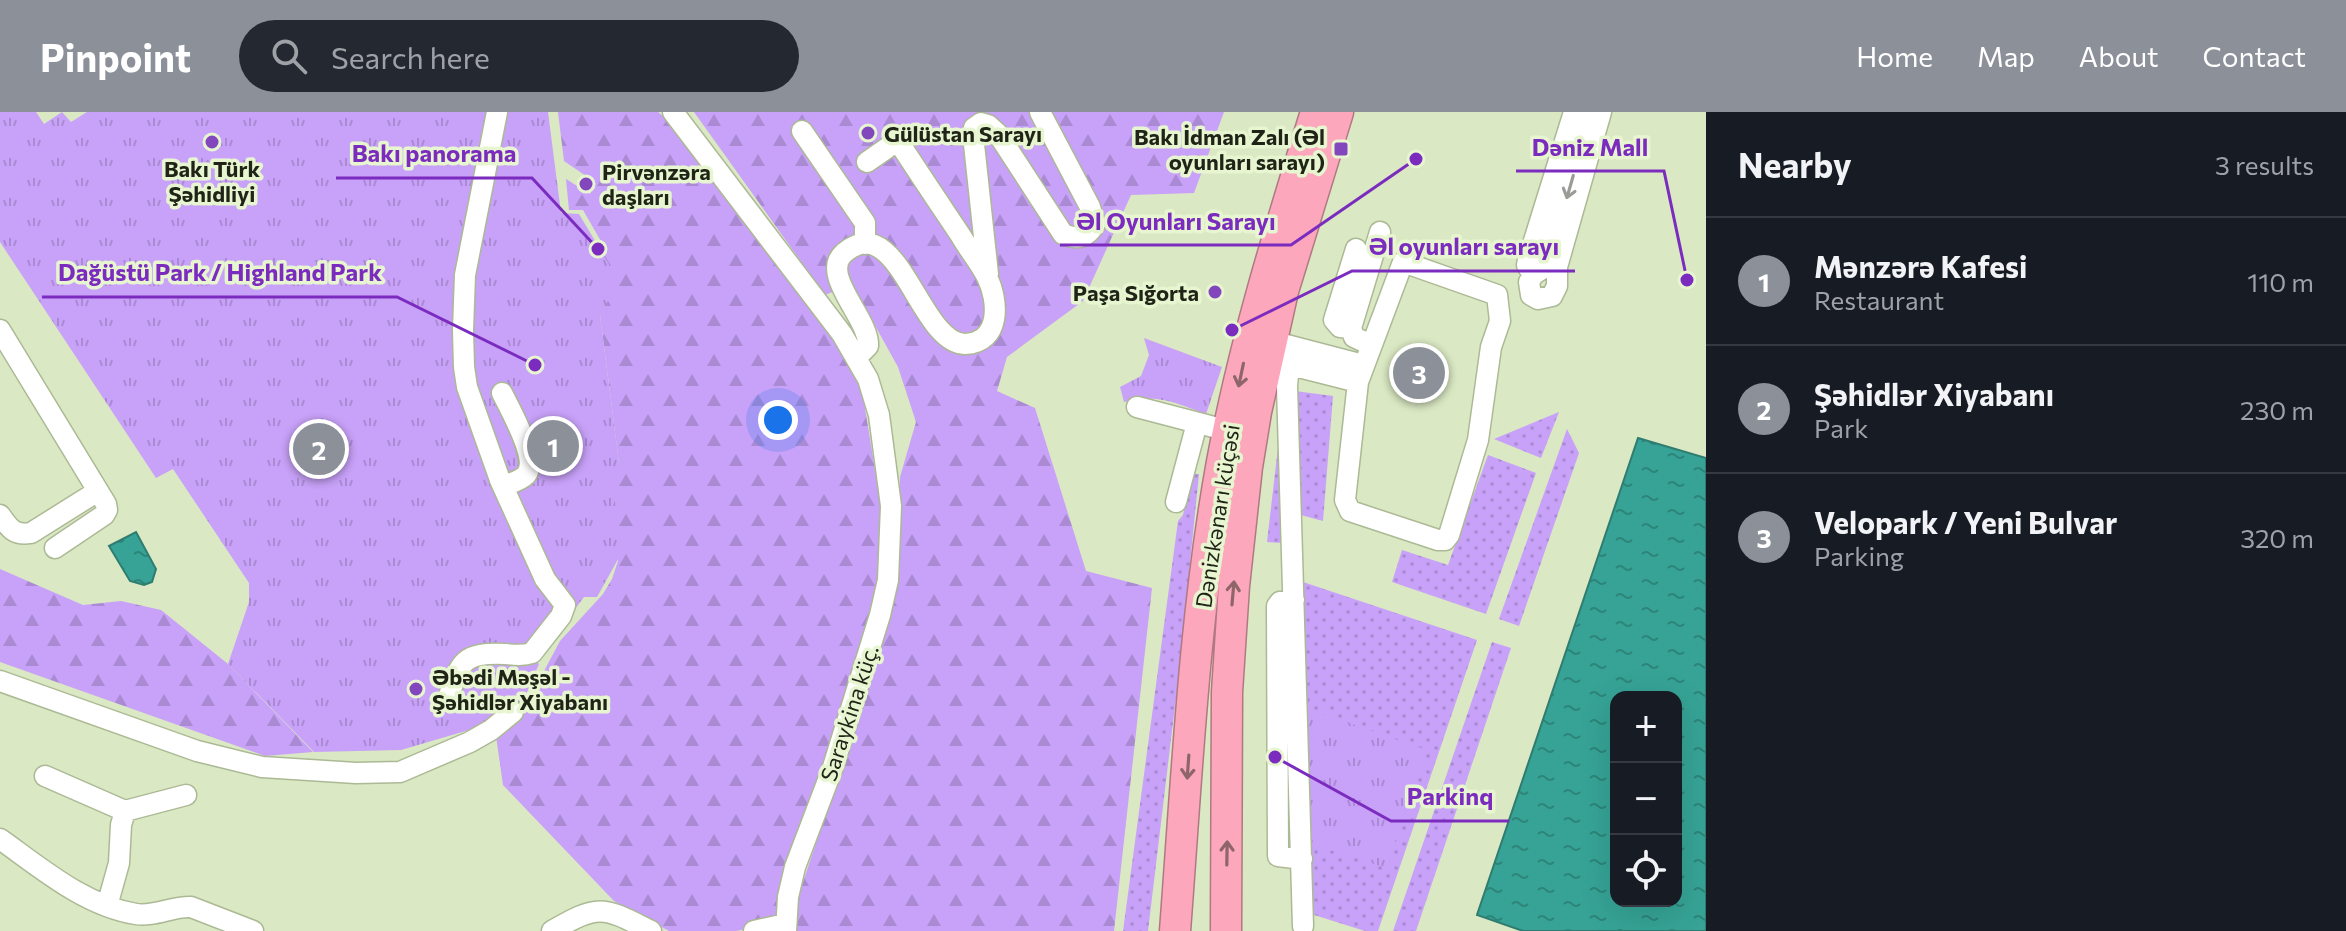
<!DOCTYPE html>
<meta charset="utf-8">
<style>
body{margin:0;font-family:Commissioner,sans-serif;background:#242831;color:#f1f3f6}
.controls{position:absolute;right:24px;bottom:24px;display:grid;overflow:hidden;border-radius:16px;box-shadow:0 8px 32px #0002}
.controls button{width:72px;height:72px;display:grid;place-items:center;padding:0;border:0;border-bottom:2px solid #363941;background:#171b24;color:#f1f3f6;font:40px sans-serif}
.you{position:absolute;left:778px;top:308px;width:28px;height:28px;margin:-20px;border:6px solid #fff;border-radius:50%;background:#1a73e8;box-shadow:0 0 0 12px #1a73e833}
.badge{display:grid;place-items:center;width:52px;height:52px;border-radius:50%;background:#8c9099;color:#fff;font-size:26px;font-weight:700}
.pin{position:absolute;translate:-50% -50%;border:4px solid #fff;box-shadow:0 2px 8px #0006}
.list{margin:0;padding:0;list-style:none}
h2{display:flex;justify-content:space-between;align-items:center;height:104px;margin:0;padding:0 32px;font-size:34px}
h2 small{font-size:26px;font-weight:400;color:#9ea1a6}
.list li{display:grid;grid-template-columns:52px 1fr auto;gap:24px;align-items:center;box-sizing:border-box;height:128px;padding:0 32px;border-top:2px solid #363941}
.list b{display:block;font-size:30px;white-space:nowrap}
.list p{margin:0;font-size:26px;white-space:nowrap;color:#9ea1a6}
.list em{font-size:26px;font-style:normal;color:#9ea1a6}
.icon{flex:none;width:44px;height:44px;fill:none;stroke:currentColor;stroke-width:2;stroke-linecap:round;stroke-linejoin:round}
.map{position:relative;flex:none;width:1706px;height:819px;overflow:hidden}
header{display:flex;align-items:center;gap:48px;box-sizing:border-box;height:112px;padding:0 40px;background:#8c9099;color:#fff}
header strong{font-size:38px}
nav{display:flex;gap:44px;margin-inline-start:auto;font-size:28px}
.search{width:560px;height:72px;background:#242831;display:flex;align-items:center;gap:20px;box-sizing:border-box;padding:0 28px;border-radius:44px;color:#9ea1a6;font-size:30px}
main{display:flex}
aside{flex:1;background:#171b24}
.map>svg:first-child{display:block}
</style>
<header>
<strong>Pinpoint</strong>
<div class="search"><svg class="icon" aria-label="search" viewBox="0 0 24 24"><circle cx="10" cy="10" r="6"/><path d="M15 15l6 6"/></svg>Search here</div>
<nav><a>Home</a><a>Map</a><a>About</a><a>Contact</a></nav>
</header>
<main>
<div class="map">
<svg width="1706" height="819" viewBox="0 0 1706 819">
<defs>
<pattern id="grass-dots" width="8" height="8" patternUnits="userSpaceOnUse" patternTransform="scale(2)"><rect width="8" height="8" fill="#c8a1f8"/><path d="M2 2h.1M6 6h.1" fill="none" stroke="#ab8ad4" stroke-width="1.8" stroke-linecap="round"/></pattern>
<pattern id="forest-firs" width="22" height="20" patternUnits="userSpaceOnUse" patternTransform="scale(2)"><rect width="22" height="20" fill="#c8a1f8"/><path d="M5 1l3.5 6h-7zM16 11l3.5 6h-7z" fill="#ab8ad4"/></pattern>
<pattern id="park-tufts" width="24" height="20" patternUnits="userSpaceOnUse" patternTransform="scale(2)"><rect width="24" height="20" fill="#c8a1f8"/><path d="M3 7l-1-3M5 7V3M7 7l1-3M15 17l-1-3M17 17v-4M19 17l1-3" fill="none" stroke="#ab8ad4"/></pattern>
<pattern id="water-ripples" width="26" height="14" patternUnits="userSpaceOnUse" patternTransform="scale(2)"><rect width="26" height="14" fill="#36a396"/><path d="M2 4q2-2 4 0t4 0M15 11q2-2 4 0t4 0" fill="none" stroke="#2d8579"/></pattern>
</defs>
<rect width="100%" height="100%" fill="#dae8c3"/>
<path fill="url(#grass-dots)" d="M1295 279 1333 284 1323 409 1297 402Z
M1559 300 1541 346 1494 327Z
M1282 301 1284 431 1267 430Z
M1567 317 1579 341 1519 514 1499 507Z
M1488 343 1536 361 1486 502 1392 470 1402 438 1448 453Z
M1192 362H1199L1178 569 1148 819H1123L1178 409 1183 403Z
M1300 469 1477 528 1378 819H1365L1311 802Z
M1492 530 1511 536 1416 819H1393Z"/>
<path fill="url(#forest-firs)" d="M558 0H658L677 16 836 231 861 272 881 394 879 472 777 811 736 819H669L614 789 503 673 496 624 527 591 560 529 603 482 612 467 618 449 606 369 619 351 600 203 605 153 602 131 583 98H569L566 67 590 82 595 70 564 49Z
M694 0H1224L1194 81 1131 83 1083 189 1007 245 997 279 1035 296 1086 459 1152 476 1114 819H796L799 782 868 576 895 477 900 423V365L916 310 898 255 852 172 825 183Z
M0 457 83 493 121 489 161 498 228 552 313 640 265 644 0 550Z"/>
<path fill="url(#park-tufts)" d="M0 0H36L44 12 62 0 71 10 87 0H548L561 101 579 102 619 169 600 203 619 351 612 368 622 440 597 485H584L536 549 539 552 524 587 486 613 401 638 314 640 228 552 249 490V471L173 357 156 366 0 130Z
M1144 226 1222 255 1206 302C1172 290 1160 282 1124 290L1120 275 1141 264 1149 243Z
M1303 595 1427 638 1387 756 1308 731Z"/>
<path fill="url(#water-ripples)" stroke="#2f7d70" stroke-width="2" fill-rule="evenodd" d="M1638 326 1706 346V819H1523L1477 803ZM1616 585H1676V789H1616Z
M136 420 156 457 152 470 144 473 130 469 109 434Z"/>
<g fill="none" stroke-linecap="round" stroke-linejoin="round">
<defs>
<path id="minor" d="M673 0 842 222 868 267 879 303 891 394 888 468 880 503 833 655 795 755 788 785 786 819
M1591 0 1548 153 1533 163 1529 170 1531 183 1538 187 1552 184 1557 174V155L1601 0
M802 19 865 111V132
M1403 150 1497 183 1500 209 1491 235 1478 328 1449 423 1445 428H1438L1350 399 1345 388 1358 270Z
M988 162 973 23 974 16 981 11 988 13 998 22 1063 122C1077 128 1087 126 1095 112L1090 95 1040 0
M1533 163 1527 153 1528 148 1574 0
M1351 216 1340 215 1334 208 1356 137
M0 218 106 392 107 398 104 403 55 436
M1271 229 1363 253
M1371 233 1354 225 1351 216 1380 120
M857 245 868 234C870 207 819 163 844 141 899 95 919 232 965 232 1001 231 999 189 987 165 980 151 969 138 961 124 941 94 920 63 900 32L890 34 867 50
M1279 250 1358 270
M1289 252 1287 274 1303 814
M502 281C510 297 539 348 526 363 520 369 511 371 503 374
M1137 295 1229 319
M1176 390 1197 311
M0 403C9 416 14 424 31 421L98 379
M1294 488 1280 490 1277 494 1278 744 1302 747
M0 569 197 639 262 655 356 661 400 660 470 630 491 618 513 600
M448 587C460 549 463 540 506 542 515 543 523 544 532 541L561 504 565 493 545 467 500 368 467 275 464 255 463 218 465 163 497 0
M45 664 125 699 121 713 119 751 107 794
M125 699 186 683
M0 727C41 756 85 794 136 802 154 805 173 794 191 795L253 819
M552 819C600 791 603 795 651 819
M754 819 786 812"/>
<path id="highway" d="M1175 819C1187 663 1194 504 1222 350 1244 231 1280 116 1316 0
M1226 819 1227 580 1234 474 1247 355 1256 300 1283 179 1338 0"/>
</defs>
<use href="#minor" stroke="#acb995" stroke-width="23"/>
<use href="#highway" stroke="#af7982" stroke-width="33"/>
<use href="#minor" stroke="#fff" stroke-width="20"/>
<use href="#highway" stroke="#fca7bb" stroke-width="30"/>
</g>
<defs><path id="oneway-shaft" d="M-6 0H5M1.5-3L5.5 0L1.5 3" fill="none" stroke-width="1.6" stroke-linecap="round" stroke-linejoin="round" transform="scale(2)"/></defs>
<use stroke="#9a9c97" href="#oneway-shaft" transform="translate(1570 75) rotate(106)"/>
<g stroke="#8e6669">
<use href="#oneway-shaft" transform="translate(1241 263) rotate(102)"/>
<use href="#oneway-shaft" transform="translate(1233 481) rotate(-85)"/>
<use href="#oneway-shaft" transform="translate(1188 655) rotate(94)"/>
<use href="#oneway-shaft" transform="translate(1227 741) rotate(-89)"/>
</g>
<g fill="#8347bd" stroke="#e7f5d0" stroke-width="3">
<circle cx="868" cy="21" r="8"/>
<circle cx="212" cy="30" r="8"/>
<rect x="1333" y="29" width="16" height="16" rx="4"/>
<circle cx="586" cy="72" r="8"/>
<circle cx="1215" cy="180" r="8"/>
<circle cx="416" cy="577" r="8"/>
</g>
<g text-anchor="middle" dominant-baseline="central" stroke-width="7" stroke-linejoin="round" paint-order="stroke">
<g font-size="22" font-weight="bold" fill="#1f2417" stroke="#e7f5d0" text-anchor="start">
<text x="884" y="21">Gülüstan Sarayı</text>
<text x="1325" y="24" text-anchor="end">Bakı İdman Zalı (Əl<tspan x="1325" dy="25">oyunları sarayı)</tspan></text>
<text x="212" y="56" text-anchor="middle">Bakı Türk<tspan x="212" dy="25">Şəhidliyi</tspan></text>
<text x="602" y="59">Pirvənzəra<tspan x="602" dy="25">daşları</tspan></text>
<text x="1199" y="180" text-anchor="end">Paşa Sığorta</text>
<text x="432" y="564">Əbədi Məşəl -<tspan x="432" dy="25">Şəhidlər Xiyabanı</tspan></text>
</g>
<g font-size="22" fill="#1f2417" stroke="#e7f5d0">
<text transform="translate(1217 404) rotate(-81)">Dənizkənarı küçəsi</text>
<text transform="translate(849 601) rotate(-72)">Saraykina küç.</text>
</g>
</g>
<path fill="none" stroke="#7b2cbf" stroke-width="3" d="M1687 168L1664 59H1516M598 137L532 66H336M1416 47L1291 133H1060M1232 218L1352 159H1575M535 253L397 185H42M1275 645L1391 709H1509"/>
<g fill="#7b2cbf" stroke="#e7f5d0" stroke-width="3">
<circle cx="1687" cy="168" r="8"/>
<circle cx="598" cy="137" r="8"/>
<circle cx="1416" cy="47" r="8"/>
<circle cx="1232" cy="218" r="8"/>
<circle cx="535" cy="253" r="8"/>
<circle cx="1275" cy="645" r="8"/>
</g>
<g font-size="24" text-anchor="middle" font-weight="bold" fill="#7b2cbf" stroke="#e7f5d0" stroke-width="7" stroke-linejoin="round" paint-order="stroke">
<text x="1590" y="44">Dəniz Mall</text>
<text x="434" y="50">Bakı panorama</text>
<text x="1176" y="118">Əl Oyunları Sarayı</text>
<text x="1464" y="143">Əl oyunları sarayı</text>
<text x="220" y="169">Dağüstü Park / Highland Park</text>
<text x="1450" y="693">Parkinq</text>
</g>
</svg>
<div class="controls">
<button>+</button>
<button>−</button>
<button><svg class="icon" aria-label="locate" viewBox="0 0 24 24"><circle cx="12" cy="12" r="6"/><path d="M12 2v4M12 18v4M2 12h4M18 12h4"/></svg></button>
</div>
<div class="you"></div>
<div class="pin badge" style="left:553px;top:334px">1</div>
<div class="pin badge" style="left:319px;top:337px">2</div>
<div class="pin badge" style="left:1419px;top:261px">3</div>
</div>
<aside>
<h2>Nearby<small>3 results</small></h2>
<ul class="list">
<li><span class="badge">1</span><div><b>Mənzərə Kafesi</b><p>Restaurant</p></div><em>110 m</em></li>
<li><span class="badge">2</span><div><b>Şəhidlər Xiyabanı</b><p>Park</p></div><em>230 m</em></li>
<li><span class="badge">3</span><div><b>Velopark / Yeni Bulvar</b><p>Parking</p></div><em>320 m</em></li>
</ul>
</aside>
</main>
